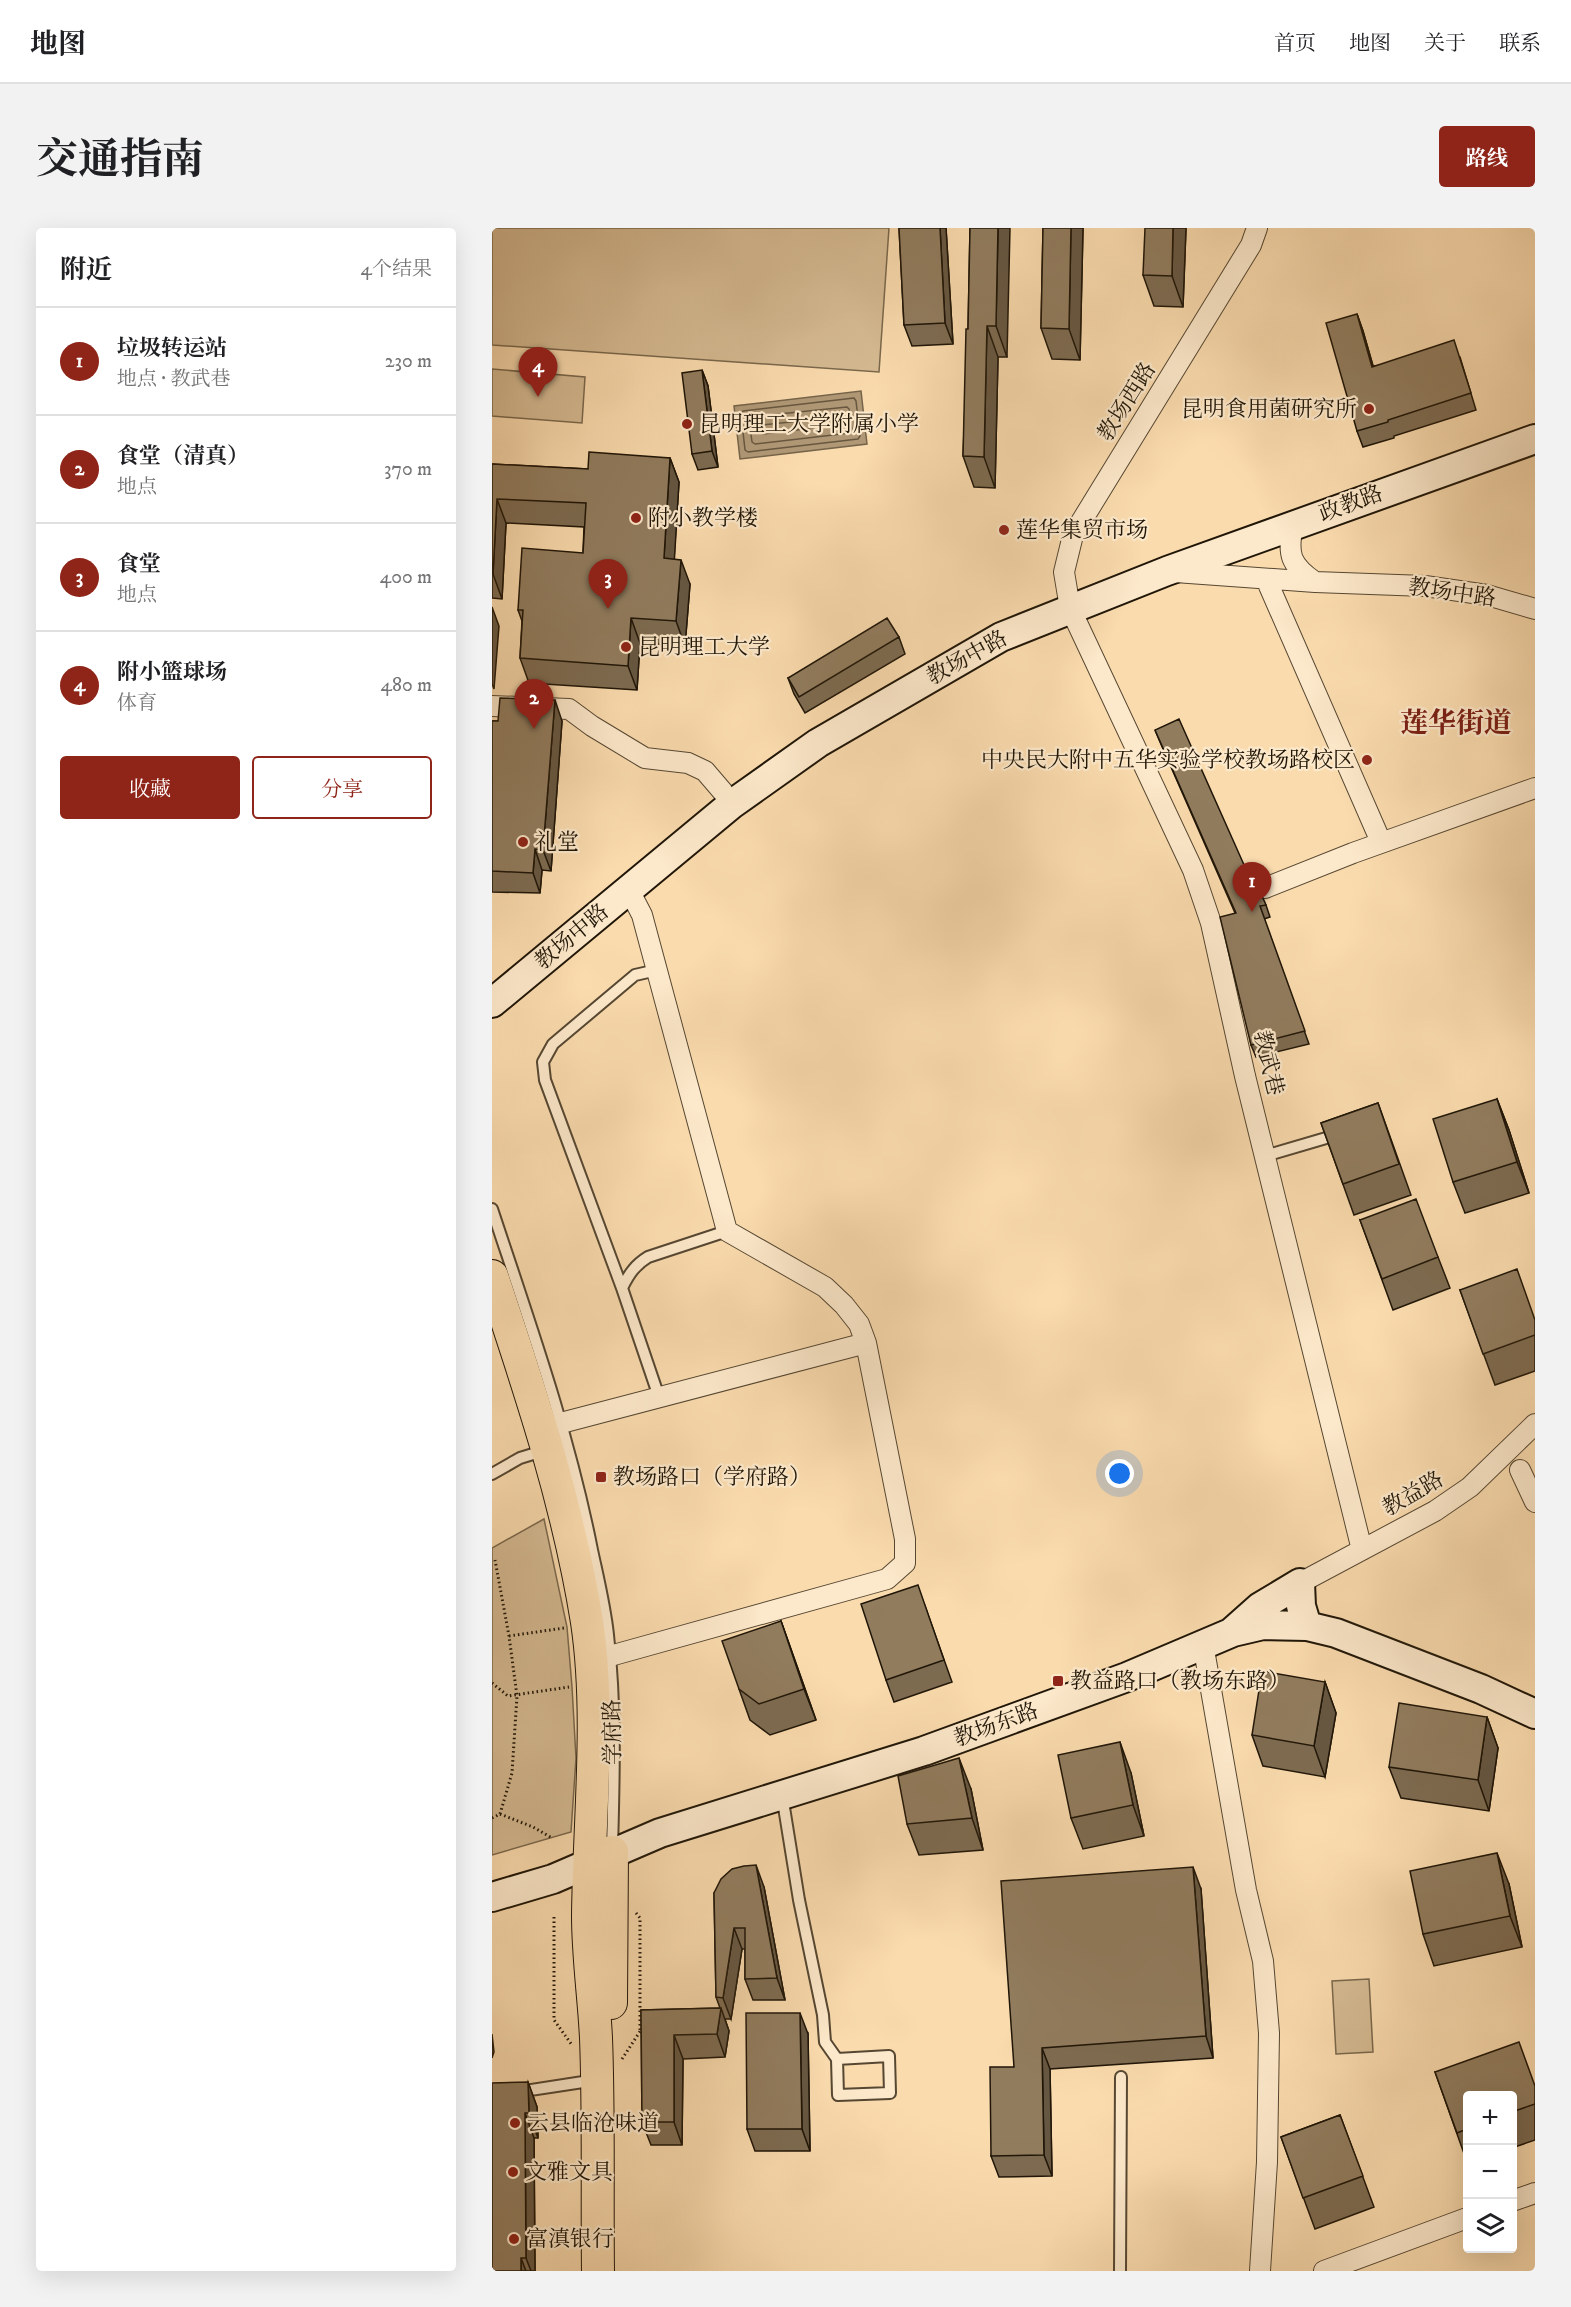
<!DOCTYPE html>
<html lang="zh">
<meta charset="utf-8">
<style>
body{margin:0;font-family:"IM FELL DW Pica","Noto Serif SC",serif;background:#f2f2f2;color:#202124}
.controls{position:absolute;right:18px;bottom:18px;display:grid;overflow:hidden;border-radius:6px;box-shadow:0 6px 24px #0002}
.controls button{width:54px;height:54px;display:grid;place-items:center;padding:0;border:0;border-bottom:2px solid #e0e0e0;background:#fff;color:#202124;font:30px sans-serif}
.you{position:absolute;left:628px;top:1246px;width:21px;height:21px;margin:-15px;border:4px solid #fff;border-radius:50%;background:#1a73e8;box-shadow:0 0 0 9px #1a73e833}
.badge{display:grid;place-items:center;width:39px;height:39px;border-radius:50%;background:#8f2418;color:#fff;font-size:20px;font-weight:700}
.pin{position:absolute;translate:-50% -50px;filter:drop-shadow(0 2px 3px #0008)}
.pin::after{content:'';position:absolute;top:32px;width:21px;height:18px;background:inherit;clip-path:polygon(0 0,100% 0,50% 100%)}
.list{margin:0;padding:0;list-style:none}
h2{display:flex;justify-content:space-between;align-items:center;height:78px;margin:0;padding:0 24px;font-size:26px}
h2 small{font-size:20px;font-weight:400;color:#757577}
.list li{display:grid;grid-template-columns:39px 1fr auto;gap:18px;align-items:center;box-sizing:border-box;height:108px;padding:0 24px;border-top:2px solid #e0e0e0}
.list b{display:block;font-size:22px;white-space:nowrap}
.list p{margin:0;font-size:20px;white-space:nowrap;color:#757577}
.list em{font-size:20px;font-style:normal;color:#757577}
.actions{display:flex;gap:12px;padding:18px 24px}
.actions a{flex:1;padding:14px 0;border:2px solid #8f2418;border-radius:6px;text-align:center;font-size:21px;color:#8f2418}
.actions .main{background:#8f2418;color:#fff}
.icon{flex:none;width:33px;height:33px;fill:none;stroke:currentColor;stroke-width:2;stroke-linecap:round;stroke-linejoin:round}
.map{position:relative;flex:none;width:1043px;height:2043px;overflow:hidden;border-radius:6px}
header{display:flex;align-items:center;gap:36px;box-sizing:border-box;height:84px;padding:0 30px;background:#fff;border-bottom:2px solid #e0e0e0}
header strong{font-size:28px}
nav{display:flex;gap:33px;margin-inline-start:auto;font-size:21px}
.intro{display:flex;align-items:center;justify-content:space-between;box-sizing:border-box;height:144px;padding:0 36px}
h1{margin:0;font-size:42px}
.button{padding:15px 27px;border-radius:6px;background:#8f2418;color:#fff;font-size:21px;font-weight:700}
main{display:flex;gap:36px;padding:0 36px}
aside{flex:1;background:#fff;border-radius:6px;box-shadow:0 6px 24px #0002}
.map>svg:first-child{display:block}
</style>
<header>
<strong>地图</strong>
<nav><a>首页</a><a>地图</a><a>关于</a><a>联系</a></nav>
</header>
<div class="intro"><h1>交通指南</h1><a class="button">路线</a></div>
<main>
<aside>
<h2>附近<small>4个结果</small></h2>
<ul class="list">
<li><span class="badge">1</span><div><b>垃圾转运站</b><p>地点 · 教武巷</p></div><em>230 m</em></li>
<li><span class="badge">2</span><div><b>食堂（清真）</b><p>地点</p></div><em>370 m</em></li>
<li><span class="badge">3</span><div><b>食堂</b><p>地点</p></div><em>400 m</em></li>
<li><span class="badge">4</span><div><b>附小篮球场</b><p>体育</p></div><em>480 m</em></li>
</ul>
<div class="actions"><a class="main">收藏</a><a>分享</a></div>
</aside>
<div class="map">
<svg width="1043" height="2043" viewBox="0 0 1043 2043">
<rect width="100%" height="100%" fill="#fadbae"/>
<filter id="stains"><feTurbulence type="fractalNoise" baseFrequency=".00333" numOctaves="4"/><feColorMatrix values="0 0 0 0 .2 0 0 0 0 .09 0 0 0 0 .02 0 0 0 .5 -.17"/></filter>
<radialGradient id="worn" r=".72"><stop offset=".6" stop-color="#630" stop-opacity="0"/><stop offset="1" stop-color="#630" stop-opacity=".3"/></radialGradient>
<path fill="#d5ba92" stroke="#7a684d" stroke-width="1.5" d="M0 0H397L387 144 0 117Z
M0 141 93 149 90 195 0 188Z
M52 1291 75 1399 80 1459 84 1530 79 1604 0 1627V1320Z
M877 1751 881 1824 844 1826 840 1753Z"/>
<path fill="#b09876" stroke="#76644a" stroke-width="1.5" d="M369 163 375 216 248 231 242 178Z"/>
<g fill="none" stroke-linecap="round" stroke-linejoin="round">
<path stroke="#68573f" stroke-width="1.5" d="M362 170 364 173 368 208 366 211 256 224 253 222 249 186 251 183Z
M355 179 357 181 360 202 358 205 263 216 260 214 257 192 259 189Z
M346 189 349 191 347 197 271 206 268 203 270 197Z"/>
<defs>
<path id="lane" d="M165 742 143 747 61 816 51 834 53 852 130 1060 167 1169
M773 928 841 908
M0 981C37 1093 77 1205 100 1322 106 1350 113 1378 116 1407 124 1478 122 1549 120 1621
M130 1060C137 1046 143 1037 156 1029L235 1003
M0 1246 28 1230 54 1222
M290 1567 307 1672 331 1787 333 1814 345 1831
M397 1828 398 1865 346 1867 345 1831Z
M0 1868 104 1852
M628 2043 629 1849"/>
<path id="street" d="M765 0 759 17 581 307 572 344 578 380 701 642 719 695 753 848 870 1322
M801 297C795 326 798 337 823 354
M683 344 823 354 933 358 995 367 1043 381
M774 351 889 614
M0 478 77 481 100 498 153 530 196 535 213 543 231 564
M773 660 861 625 1043 560
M69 1195 374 1115
M1028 1242 1043 1274
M808 1355 943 1283 978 1259 1043 1196
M711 1416 754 1662 771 1733 777 1805 775 1934 768 2043
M118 1428 395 1351 413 1335V1311L374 1115 367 1096 352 1077 333 1059 235 1003 150 687 137 662
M1020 1973 1043 1965
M832 2043 975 1990"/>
<path id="secondary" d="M0 775 240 576 326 515 509 409 675 343 1043 211
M741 1403 768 1379 808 1355 809 1378 815 1398
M0 1669 61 1651 168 1605 432 1523 635 1449 741 1404 771 1397 815 1398 844 1405 989 1461 1043 1486"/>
<path id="primary" d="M0 1048C38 1162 76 1275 95 1394 109 1488 97 1593 96 1688 96 1729 102 1769 104 1810 107 1887 105 1965 106 2043
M119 1775 120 1624"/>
</defs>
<use href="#lane" stroke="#564732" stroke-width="14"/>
<use href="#street" stroke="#564732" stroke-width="22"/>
<use href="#secondary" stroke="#201608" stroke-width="32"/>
<use href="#primary" stroke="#201608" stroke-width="34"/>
<path stroke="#201608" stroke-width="3" stroke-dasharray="1.5 3" stroke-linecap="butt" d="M17 1408 72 1400
M0 1455 16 1468 77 1459
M8 1586 41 1599 60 1610
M0 1590 8 1586 20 1545 25 1468 17 1408 3 1332
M144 1685 148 1690V1802
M62 1689V1792L80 1817
M130 1831 149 1802"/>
<use href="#lane" stroke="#fce8ca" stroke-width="10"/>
<use href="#street" stroke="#fce8ca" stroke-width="20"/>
<use href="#secondary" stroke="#fce8ca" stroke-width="28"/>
<use href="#primary" stroke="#fadbae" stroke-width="32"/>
</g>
<path fill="#7d6b51" stroke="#201608" stroke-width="1.5" d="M407 0H454L461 116 420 118 412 97Z
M478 0 515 129H506L503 260 482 259 471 228 476 101Z
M551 0H591L588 132 560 131 549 100Z
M694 0 691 79 662 78 651 47Z
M865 86 871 103 881 138 968 129 984 182 902 208V210L871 219 865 203Z
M210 142 216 158 226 239 206 242 200 226Z
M178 230 187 254 182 331 198 356 193 418 148 415 145 462 37 455 28 430 30 393 26 382 91 325 92 299 14 295 10 371 0 370V236L96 241Z
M407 409 413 426 313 485 302 466 296 450Z
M0 493H70L59 643 50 642 48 665 0 664Z
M663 502 774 677 778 689 772 691 817 816 764 829 759 817 743 685 668 514Z
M1005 871 1017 902 1037 965 973 985 961 954Z
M886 875 919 967 862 987 829 895Z
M868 992 946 1029 958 1060 901 1082Z
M968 1062 1043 1092V1143L1003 1157Z
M433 1378 460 1454 402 1474 394 1452Z
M289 1393 324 1492 278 1507 258 1492 247 1461Z
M833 1454 844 1485 833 1549 771 1538 760 1507Z
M995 1489 1006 1520 997 1583 909 1570 897 1539Z
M639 1545 652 1608 591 1621 579 1590Z
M479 1561 491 1622 427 1627 415 1596Z
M1017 1656 1030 1719 942 1738 931 1706Z
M272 1659 293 1772H261L253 1751V1721H250L239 1791H233L237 1803 233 1829 191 1831 190 1917H159L150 1894 149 1782 228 1780 224 1769 222 1665Z
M709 1661 721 1830 558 1841 560 1948 507 1949 499 1928 522 1839Z
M316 1806 318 1923H263L255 1901Z
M943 1844 1043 1858V1912L1020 1920V1868H975V1934Z
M36 1854 45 1879 46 1910H42L43 2043H0Z
M848 1887 882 1979 823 2001 789 1909Z"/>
<path fill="#665742" stroke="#201608" stroke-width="1.5" d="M448 0H454L461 116 453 95Z
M506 0H518L515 129 504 98Z
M579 0H591L588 132 577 101Z
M681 0H694L691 79 680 48Z
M865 86 871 103 886 155 880 139Z
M495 98 506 129 503 260 492 229Z
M210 142 216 158 226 239 220 223Z
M178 230 187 254 181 355 172 330Z
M5 271 14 295 10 371 1 346Z
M189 332 198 356 193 418 184 393Z
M0 379 7 398 2 461 0 456Z
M139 390 148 415 145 462 136 438Z
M63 472 70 493 59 643 51 622Z
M43 621 50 642 48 665 41 645Z
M1005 871 1017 902 1037 965 1025 934Z
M289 1393 300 1424 324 1492 312 1461Z
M833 1454 844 1485 833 1549 822 1518Z
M995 1489 1006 1520 997 1583 986 1552Z
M628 1514 639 1545 652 1608 641 1577Z
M467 1530 479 1561 491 1622 480 1590Z
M1005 1625 1017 1656 1030 1719 1018 1688Z
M264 1637 272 1659 293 1772 285 1750Z
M701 1639 709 1661 721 1830 714 1808Z
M242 1700 250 1721 239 1791 231 1770Z
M229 1780 237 1803 233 1829 225 1806Z
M308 1785 316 1806 318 1923 310 1901Z
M0 1806 2 1824 0 1830Z
M182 1807 191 1831 190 1917 182 1894Z
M550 1820 558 1841 560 1948 552 1927Z
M36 1854 45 1879 46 1910 37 1885Z
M33 1885 42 1910 43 2043H39L34 2030Z
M29 2030 34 2043H29Z"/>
<path fill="#917c5e" stroke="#201608" stroke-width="1.5" d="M407 0H448L453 95 412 97Z
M478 0H506L504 98H495L492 229 471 228 474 101H476Z
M551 0H579L577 101 549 100Z
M653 0H681L680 48 651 47Z
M865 86 880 139 962 112 979 165 896 192V194L865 203 834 95Z
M210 142 220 223 200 226 190 145Z
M97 224 178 230 172 330 189 332 184 393 139 390 136 438 28 430 31 382H26L30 320 91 325 94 275 5 271 1 346H0V236L96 241Z
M395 390 407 409 307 469 296 450Z
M8 470 63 472 51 622 43 621 41 645 0 643V493H6Z
M687 491 761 657 766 659 774 677 768 678 813 803 759 817 728 689 744 685 663 502Z
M1005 871 1025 934 961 954 941 891Z
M886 875 907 936 851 956 829 895Z
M924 971 946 1029 890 1051 868 992Z
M1025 1041 1043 1092V1107L991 1126 968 1062Z
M426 1357 452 1432 394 1452 369 1376Z
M289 1393 312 1461 267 1476 247 1461 230 1413Z
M770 1443 833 1454 822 1518 760 1507Z
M907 1475 995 1489 986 1552 897 1539Z
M628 1514 641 1577 579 1590 566 1527Z
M467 1530 480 1590 415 1596 406 1548Z
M1005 1625 1018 1688 931 1706 918 1643Z
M264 1637 285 1750 253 1751V1700H242L231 1770 224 1769 222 1665 229 1651 240 1641 252 1638Z
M701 1639 714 1808 550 1820 552 1927 499 1928 498 1839H522L509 1653Z
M229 1780 225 1806 182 1807V1894H150L149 1782Z
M254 1785H308L310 1901H255Z
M1027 1814 1043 1858V1876L1020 1884V1868H975V1901L965 1905 943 1844Z
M36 1854 37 1885H33L34 2030H29V2043H0V1855Z
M848 1887 871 1948 811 1970 789 1909Z"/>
<g fill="#8f2418" stroke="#fce8ca" stroke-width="2">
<circle cx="877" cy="181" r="6"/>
<circle cx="195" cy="196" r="6"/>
<circle cx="144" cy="290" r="6"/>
<circle cx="512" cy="302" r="6"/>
<circle cx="134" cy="419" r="6"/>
<circle cx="875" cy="532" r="6"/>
<circle cx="31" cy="614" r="6"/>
<rect x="103" y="1243" width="12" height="12" rx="3"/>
<rect x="560" y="1447" width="12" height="12" rx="3"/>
<circle cx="23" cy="1895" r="6"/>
<circle cx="21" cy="1944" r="6"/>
<circle cx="22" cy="2011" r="6"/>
</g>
<g text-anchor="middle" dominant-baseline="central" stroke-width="4.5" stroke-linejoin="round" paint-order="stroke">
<g font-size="22" fill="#201608" stroke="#fce8ca">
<text transform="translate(635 174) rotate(-58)">教场西路</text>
<text transform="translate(859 276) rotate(-20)">政教路</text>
<text transform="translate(960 365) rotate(8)">教场中路</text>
<text transform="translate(475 430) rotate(-29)">教场中路</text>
<text transform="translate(80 709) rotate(-40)">教场中路</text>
<text transform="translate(776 835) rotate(77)">教武巷</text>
<text transform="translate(921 1266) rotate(-30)">教益路</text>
<text transform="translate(504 1497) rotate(-20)">教场东路</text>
<text transform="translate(121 1504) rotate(-91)">学府路</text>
</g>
<g font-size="22" fill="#201608" stroke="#fce8ca" text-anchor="start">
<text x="865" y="181" text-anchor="end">昆明食用菌研究所</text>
<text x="207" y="196">昆明理工大学附属小学</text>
<text x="156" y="290">附小教学楼</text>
<text x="524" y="302">莲华集贸市场</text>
<text x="146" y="419">昆明理工大学</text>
<text x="863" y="532" text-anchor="end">中央民大附中五华实验学校教场路校区</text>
<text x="43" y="614">礼堂</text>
<text x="121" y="1249">教场路口（学府路）</text>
<text x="578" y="1453">教益路口（教场东路）</text>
<text x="35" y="1895">云县临沧味道</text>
<text x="33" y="1944">文雅文具</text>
<text x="34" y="2011">富滇银行</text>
</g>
<g font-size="28" font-weight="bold" fill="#7a1f14" stroke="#fce8ca">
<text x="964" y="495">莲华街道</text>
</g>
</g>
<rect width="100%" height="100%" filter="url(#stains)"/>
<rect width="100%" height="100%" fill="url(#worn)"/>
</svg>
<div class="controls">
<button>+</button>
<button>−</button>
<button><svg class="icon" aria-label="layers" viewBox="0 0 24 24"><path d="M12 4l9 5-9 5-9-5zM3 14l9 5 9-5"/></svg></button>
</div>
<div class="you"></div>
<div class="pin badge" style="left:760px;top:684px">1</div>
<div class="pin badge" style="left:42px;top:501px">2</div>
<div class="pin badge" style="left:116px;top:381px">3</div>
<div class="pin badge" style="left:46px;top:169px">4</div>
</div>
</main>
